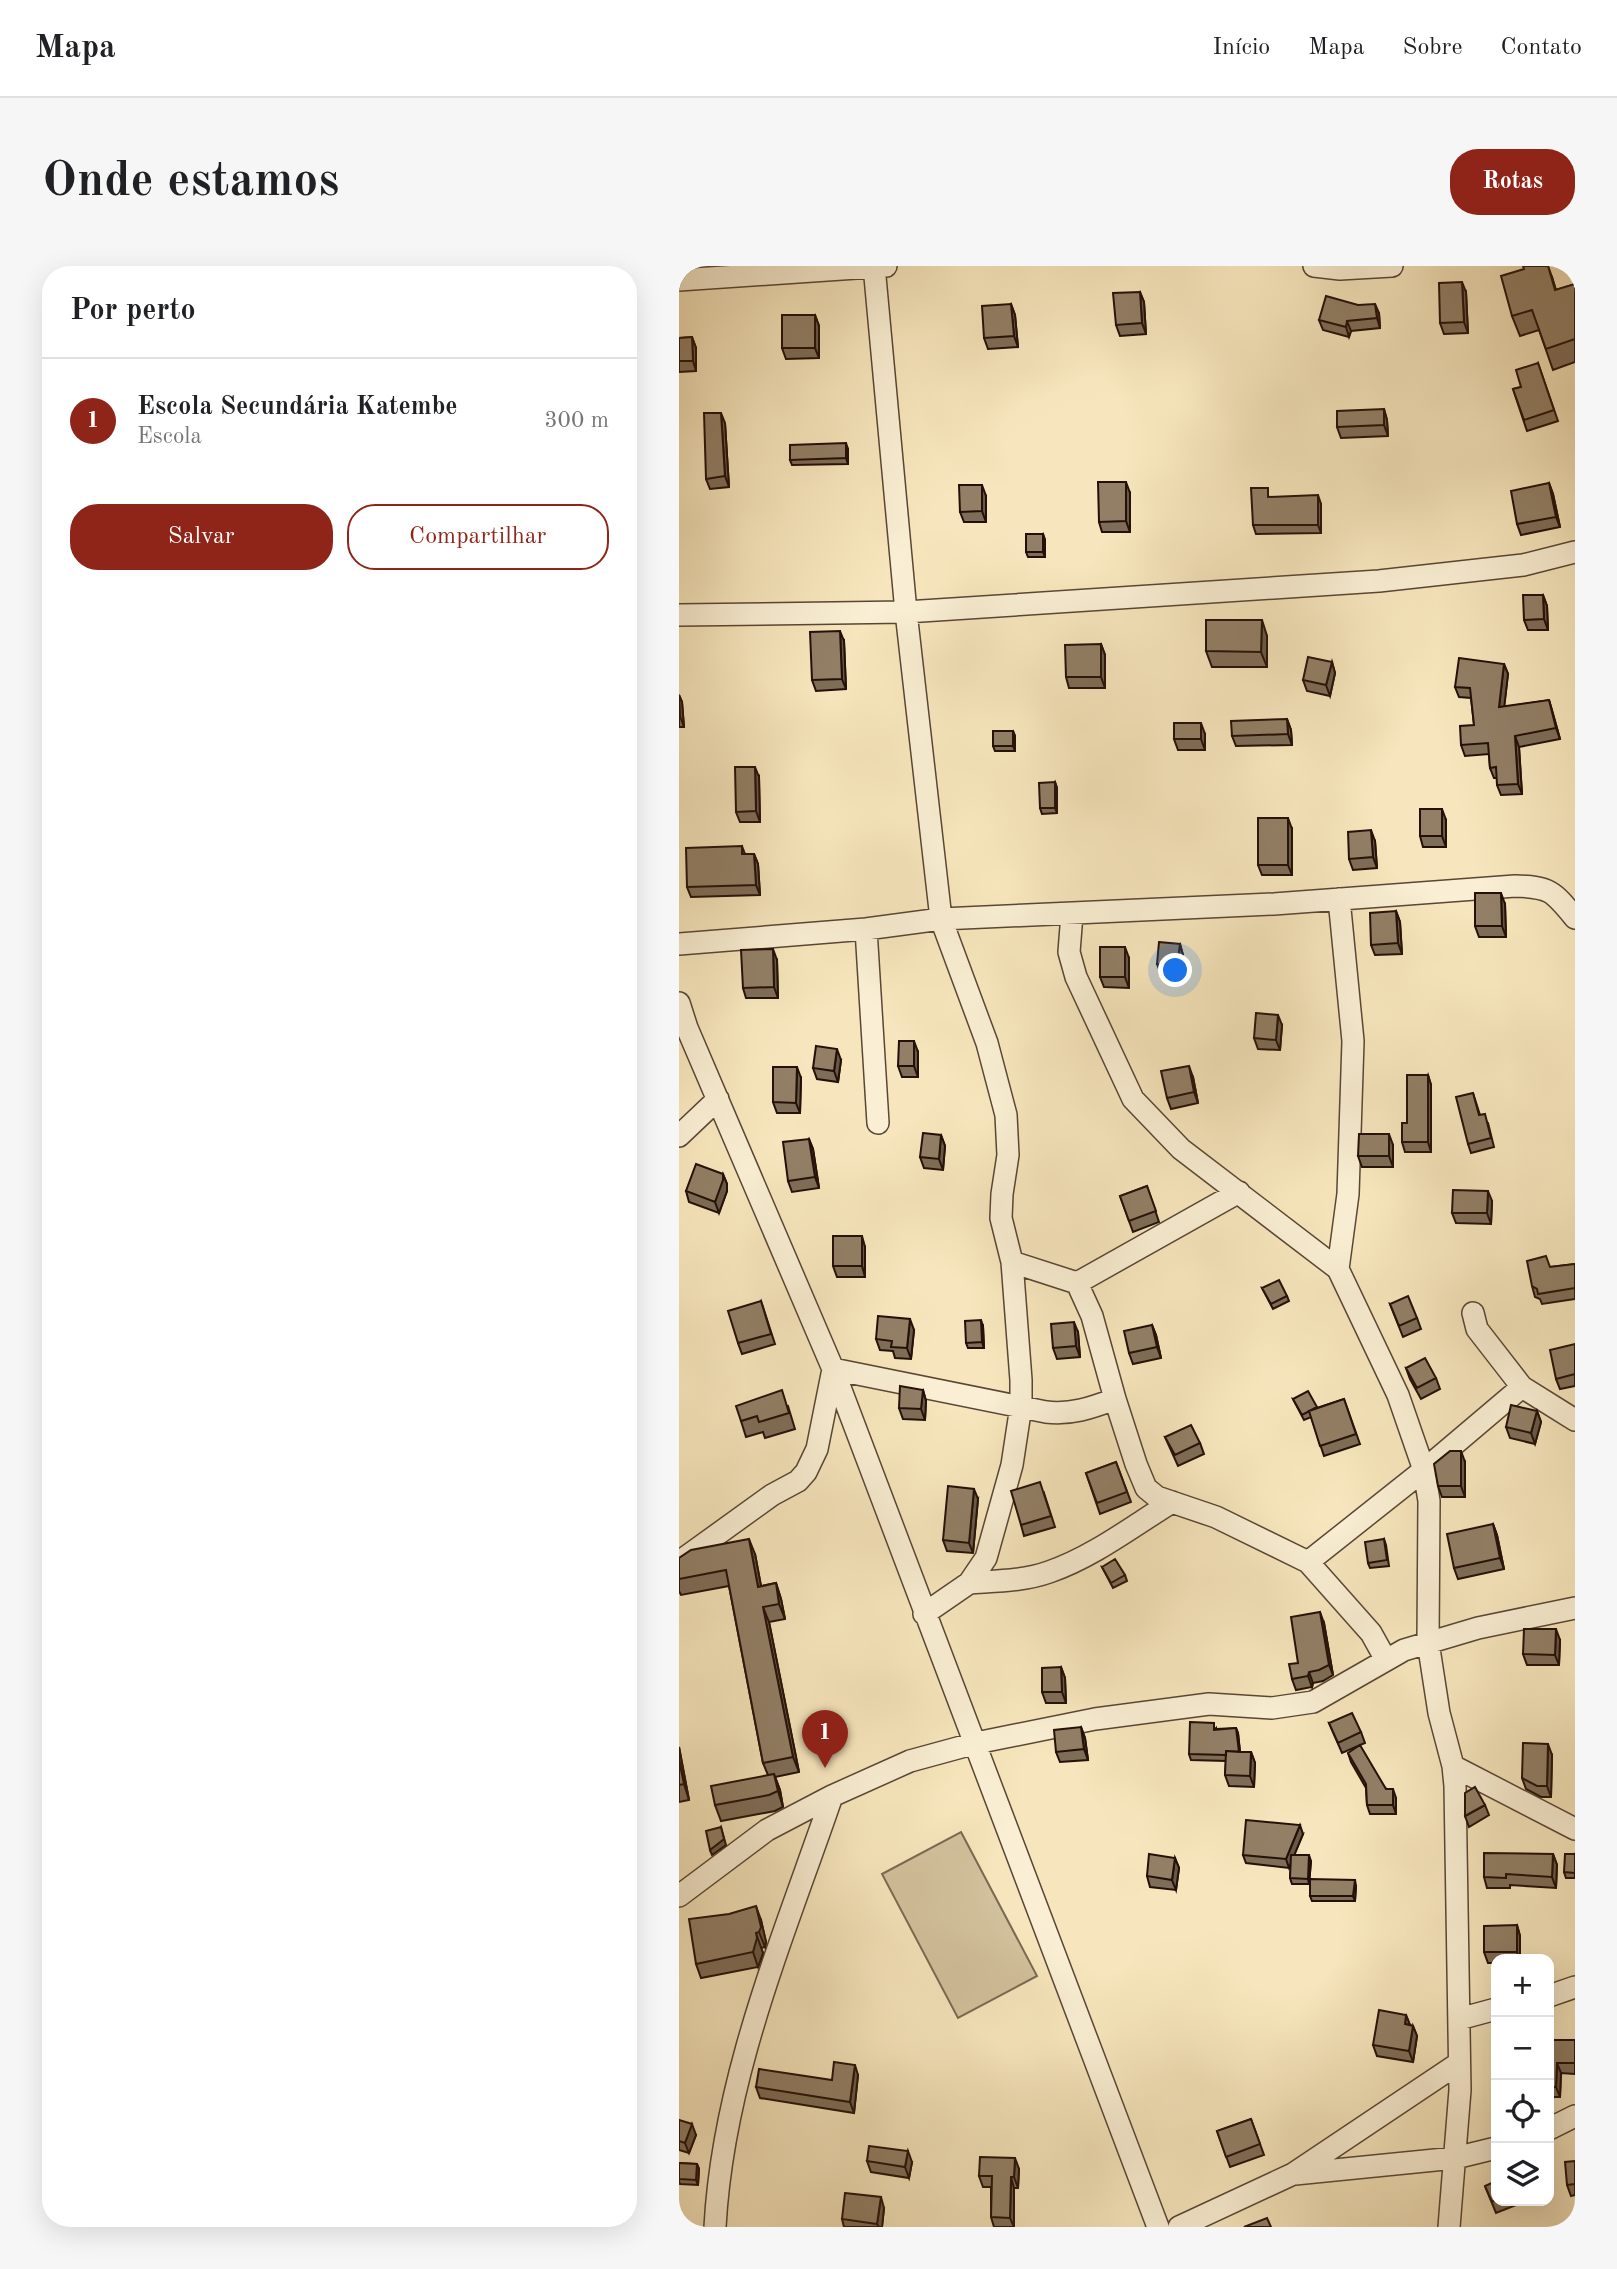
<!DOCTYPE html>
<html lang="pt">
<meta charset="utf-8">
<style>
body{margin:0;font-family:"Old Standard TT",serif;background:#f6f6f6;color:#202124}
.controls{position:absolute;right:21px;bottom:21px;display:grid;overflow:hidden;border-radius:14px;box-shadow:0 7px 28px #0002}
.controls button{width:63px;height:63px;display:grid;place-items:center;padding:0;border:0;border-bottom:2px solid #e0e0e0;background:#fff;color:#202124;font:35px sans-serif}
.you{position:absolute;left:497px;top:705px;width:24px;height:24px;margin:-18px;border:5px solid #fff;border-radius:50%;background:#1a73e8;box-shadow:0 0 0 10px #1a73e833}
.badge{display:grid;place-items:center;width:46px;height:46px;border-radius:50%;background:#8f2418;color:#fff;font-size:23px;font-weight:700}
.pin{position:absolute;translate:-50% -58px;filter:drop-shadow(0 2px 4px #0008)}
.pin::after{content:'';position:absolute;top:37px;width:24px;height:21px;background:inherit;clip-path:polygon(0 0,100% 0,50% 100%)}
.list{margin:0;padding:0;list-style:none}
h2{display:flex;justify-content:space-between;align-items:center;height:91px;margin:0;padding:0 28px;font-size:30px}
h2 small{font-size:23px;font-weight:400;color:#757577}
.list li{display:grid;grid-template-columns:46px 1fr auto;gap:21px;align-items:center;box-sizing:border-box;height:126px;padding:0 28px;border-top:2px solid #e0e0e0}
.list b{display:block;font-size:26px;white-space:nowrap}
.list p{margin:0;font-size:23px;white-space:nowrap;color:#757577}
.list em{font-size:23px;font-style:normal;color:#757577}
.actions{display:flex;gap:14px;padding:21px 28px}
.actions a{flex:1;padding:16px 0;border:2px solid #8f2418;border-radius:28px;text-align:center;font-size:24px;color:#8f2418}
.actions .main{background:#8f2418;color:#fff}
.icon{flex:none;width:38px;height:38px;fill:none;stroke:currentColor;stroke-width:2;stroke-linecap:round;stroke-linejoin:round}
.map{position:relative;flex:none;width:896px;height:1961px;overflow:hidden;border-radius:28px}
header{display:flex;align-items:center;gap:42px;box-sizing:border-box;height:98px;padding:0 35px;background:#fff;border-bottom:2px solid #e0e0e0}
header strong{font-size:33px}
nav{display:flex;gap:38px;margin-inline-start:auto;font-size:24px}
.intro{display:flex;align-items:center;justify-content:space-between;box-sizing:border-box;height:168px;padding:0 42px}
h1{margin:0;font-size:49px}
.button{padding:18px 32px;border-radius:28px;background:#8f2418;color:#fff;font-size:24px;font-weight:700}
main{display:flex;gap:42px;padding:0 42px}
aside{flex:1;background:#fff;border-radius:28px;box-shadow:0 7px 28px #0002}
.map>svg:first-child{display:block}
</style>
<header>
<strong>Mapa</strong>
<nav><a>Início</a><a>Mapa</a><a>Sobre</a><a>Contato</a></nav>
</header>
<div class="intro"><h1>Onde estamos</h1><a class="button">Rotas</a></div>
<main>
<aside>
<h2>Por perto<small></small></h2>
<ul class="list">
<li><span class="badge">1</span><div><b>Escola Secundária Katembe</b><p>Escola</p></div><em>300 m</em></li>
</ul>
<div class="actions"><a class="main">Salvar</a><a>Compartilhar</a></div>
</aside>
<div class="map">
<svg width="896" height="1961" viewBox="0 0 896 1961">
<rect width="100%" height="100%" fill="#f7e6bd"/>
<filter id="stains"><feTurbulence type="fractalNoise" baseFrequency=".00286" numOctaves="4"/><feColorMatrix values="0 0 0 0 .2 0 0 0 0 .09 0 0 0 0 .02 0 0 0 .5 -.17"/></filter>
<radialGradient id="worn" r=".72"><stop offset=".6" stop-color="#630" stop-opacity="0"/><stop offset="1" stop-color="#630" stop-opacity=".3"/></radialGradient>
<path fill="#d3c29e" stroke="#7c6953" stroke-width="2" d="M282 1566 358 1710 279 1752 203 1608Z"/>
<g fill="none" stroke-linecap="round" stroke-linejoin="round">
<defs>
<path id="minor" d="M195 0 227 346 262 653 308 777 327 849 329 889 323 928 322 952 333 996 342 1114V1140L333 1199 307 1292 290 1317 245 1348
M635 0 661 3 713 0
M0 14 207 0
M0 349 227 346 700 315 844 299 896 286
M393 648 390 686 397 711 454 833 502 883 659 1003 719 1129 745 1204 750 1235 749 1376 760 1447 774 1500 776 1520 781 1824 770 1961
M187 663 199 857
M0 678 187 663 262 653 595 638 836 620C871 621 874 625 896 652
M0 737 8 762 154 1103 479 1961
M0 870 39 833
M333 996 398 1017 560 926
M659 1003 669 928 674 775 660 633
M398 1017 413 1050 436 1133 457 1198 467 1222 478 1231 537 1251 629 1296 692 1367 707 1394
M794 1047 798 1063 843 1121 896 1154
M0 1296 93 1229 119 1215 127 1206 138 1183 154 1103 367 1146C392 1149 412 1142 436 1133
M629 1296 745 1204 843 1121
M290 1317C316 1315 345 1315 370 1306 414 1291 454 1260 493 1236
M774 1500 896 1563
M0 1630 88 1564 153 1530 231 1495 297 1477 416 1453 530 1438 593 1442 634 1436 725 1384 799 1362 896 1342
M870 1730 896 1721
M780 1753 817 1743
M870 1863 896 1850
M616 1908 776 1892 817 1882
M36 1961C44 1811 105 1670 153 1530
M500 1961 614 1908 780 1797"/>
</defs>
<use href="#minor" stroke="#594635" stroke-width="24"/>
<use href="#minor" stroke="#faefd4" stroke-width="21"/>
</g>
<path fill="#7e6d58" stroke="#241008" stroke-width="2" d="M873 11 877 24 896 18V96L874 104 860 64 841 70 833 50Z
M461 26 465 36 467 68 441 70 437 59Z
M787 26 789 67 765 68 761 57Z
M332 38 336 49 339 81 309 83 305 72Z
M700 47 701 62 672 65 670 71 644 64 640 54Z
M136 49 140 60V92L107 93 103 82Z
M13 71 17 82V105L0 106V72Z
M859 97 879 155 848 165 834 123 842 121Z
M705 143 708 154 709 170 662 172 658 161Z
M46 157 50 221 31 223 27 213Z
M169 183V198L113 199 111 194Z
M870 217 874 228 881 261 842 269 838 258Z
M451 227V266H423L420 256Z
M307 230V256H285L281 246Z
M642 238V267L577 268 574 259Z
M364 268 366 274V291H349L347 286Z
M864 329 868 340 869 364H849L845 354Z
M588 370V401H533L527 385Z
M165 375 167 423 137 425 133 414Z
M422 378 426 389V422H390L387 411Z
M653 396 656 407 651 430 628 425 624 414Z
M825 398 829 408 825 441 870 434 881 473 840 481 843 528 822 529 818 519V512H815L811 502 810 488 786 490 782 479 795 459 792 432 780 431 776 421Z
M0 429 3 436 5 461H0Z
M608 453 612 464 613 479 557 480 553 470Z
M334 465 336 470V485H316L314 480Z
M526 468V484H499L495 473Z
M80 511 81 556H61L57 546Z
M376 516 378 522V547L363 548 361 542Z
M767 554V581H744L741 570Z
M613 563V609H583L579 599Z
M696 575 698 602 674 604 670 593Z
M63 580 66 588H75L79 598 81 629 12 631 8 621Z
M826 638 827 671H800L796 660Z
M717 645 721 656 723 688 696 689 692 679Z
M501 678 504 689 502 711 482 708 478 698Z
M450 692V722L425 721 421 711Z
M98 694 99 732H67L64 722Z
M603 759 601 784 579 783 575 772Z
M239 786V811H223L219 800Z
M162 794 159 816 138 813 134 802Z
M749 809 752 819V886H726L723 876Z
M514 811 519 837 492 843 488 832Z
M122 812 121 847H98L94 836Z
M794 827 801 849 809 857 815 881 792 887 789 878Z
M262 869 266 880 264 904 245 902 241 891Z
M130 873 134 883 140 922 113 926 109 915Z
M714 879V901H683L679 890Z
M44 908 48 918V925L40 947 10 936 7 925Z
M468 920 480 956 454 966 441 930Z
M813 935 812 958 777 957 773 947Z
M186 981V1011H158L154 1000Z
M896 998V1033L863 1038 861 1033 856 1031 853 1020 871 1001Z
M583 1022 608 1030 610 1035 594 1043Z
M82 1035 96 1078 63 1088 59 1077Z
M711 1038 738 1052 742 1063 724 1071Z
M473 1059 477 1069 482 1092 454 1098 450 1087Z
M304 1060 305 1082H289L287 1077Z
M235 1064 232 1093 216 1092 214 1085 201 1084 197 1073Z
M399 1066 401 1091 378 1093 374 1082Z
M896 1078V1120L881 1123 877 1113Z
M727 1102 757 1112 761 1123 742 1133 731 1113Z
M244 1124 247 1135 246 1154 224 1153 220 1142Z
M614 1133 638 1142 665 1133 681 1178 645 1190 632 1151 625 1154Z
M109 1140 116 1163 86 1172 84 1166 67 1171 62 1155Z
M858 1145 862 1156 856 1178 831 1172 827 1161Z
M486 1171 521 1177 525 1188 499 1200Z
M437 1196 452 1236 421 1248 407 1207Z
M786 1196V1231H763L759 1220Z
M365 1227 376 1261 345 1270 342 1259Z
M299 1233 294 1287 268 1285 264 1274Z
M814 1258 818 1269 825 1303 779 1313 775 1302Z
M705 1273 707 1279 710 1300 691 1302 689 1297Z
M76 1288 82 1320 97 1317 102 1333 106 1353 90 1356 120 1506 96 1511 101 1524 104 1541 96 1545 42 1555 36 1539 89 1509 84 1497 50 1320 2 1329 0 1325V1292Z
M423 1301 446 1309 448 1315 434 1322Z
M645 1357 654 1409 644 1415 634 1417 633 1421 617 1424 613 1413 619 1397Z
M881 1374 880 1399H848L844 1388Z
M382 1401 386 1412 387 1437H367L363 1426Z
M650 1457 682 1466 686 1477 663 1487Z
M402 1461 406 1472 409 1494 381 1496 377 1486Z
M537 1462V1463L557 1462 559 1467 561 1486H572L576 1497 575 1521 550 1520 546 1509 547 1495 512 1494 510 1488Z
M0 1481 10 1534 0 1536Z
M669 1487 717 1532V1548H691L688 1539 687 1522 672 1496Z
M873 1489 872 1531H862L847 1523 843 1512Z
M806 1539 810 1549 790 1561 786 1550Z
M624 1568 615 1589 632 1595 630 1618H613L611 1612 612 1598 610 1602 567 1597 564 1589Z
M874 1588 878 1599 877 1622 831 1619V1622H808L805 1611Z
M896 1588V1612H887L885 1606Z
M496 1592 500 1602 497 1624 471 1621 468 1610Z
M677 1620 676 1635H633L631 1630Z
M82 1654 87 1676 86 1681 82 1682 84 1687 79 1701 22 1712 17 1698Z
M838 1659 841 1670V1693H817V1697H809L805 1686Z
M727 1749 731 1759 734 1760 738 1770 734 1796 698 1790 694 1779Z
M870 1774H896V1808L882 1807 881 1831H870Z
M179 1809 175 1847 81 1832 77 1821 153 1814Z
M572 1853 585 1889 551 1901 538 1865Z
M0 1854 17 1869 10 1887 0 1884Z
M188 1895 233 1896 230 1912 192 1906Z
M896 1895V1929L892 1930 888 1919Z
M0 1897 18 1898 20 1903 19 1919 1 1918 0 1915Z
M340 1903 339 1922H335V1961H315L312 1951V1921H304L300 1910Z
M806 1920 817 1935H839L840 1938 817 1947Z
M205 1942 203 1961H165L163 1953Z"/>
<path fill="#665947" stroke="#241008" stroke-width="2" d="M869 0 873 11 883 45 876 24Z
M783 16 787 26 789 67 785 56Z
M461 26 465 36 467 68 463 57Z
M332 38 336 49 339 81 335 70Z
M696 38 700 47 701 62 698 52Z
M136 49 140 60V92L136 82Z
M668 55 672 65 670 71 667 61Z
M13 71 17 82V105L14 95Z
M705 143 708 154 709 170 705 159Z
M42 147 46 157 50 221 46 210Z
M167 177 169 183V198L167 192Z
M447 216 451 227V266L447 255Z
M870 217 874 228 881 261 877 251Z
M303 219 307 230V256L303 245Z
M639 229 642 238V267L639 259Z
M364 268 366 274V291L364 286Z
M864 329 868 340 869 364 865 353Z
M583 354 588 370V401L582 386Z
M161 365 165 375 167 423 163 413Z
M422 378 426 389V422L422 411Z
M653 396 656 407 651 430 647 419Z
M825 398 829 408 824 452 820 441Z
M0 429 3 436 5 461 1 450Z
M870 434 873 444 881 473 877 462Z
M608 453 612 464 613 479 609 468Z
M522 457 526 468V484L522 473Z
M334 465 336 470V485L334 480Z
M836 470 840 481 843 528 839 518Z
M76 501 80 511 81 556 77 545Z
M376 516 378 522V547L376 542Z
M763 543 767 554V581L763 570Z
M609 552 613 563V609L609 599Z
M692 564 696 575 698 602 694 591Z
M75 588 79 598 81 629 77 619Z
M822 627 826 638 827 671 823 660Z
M717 645 721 656 723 688 719 677Z
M501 678 504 689 502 711 498 700Z
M446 681 450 692V722L446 711Z
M94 683 98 694 99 732 95 721Z
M599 749 603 759 601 784 597 774Z
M235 775 239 786V811L235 800Z
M158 783 162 794 159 816 155 805Z
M510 800 514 811 519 837 515 826Z
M118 801 122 812 121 847 117 837Z
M749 809 752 819V886L749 876Z
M710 868 714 879V901L710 890Z
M262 869 266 880 264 904 260 893Z
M130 873 134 883 140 922 136 911Z
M44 908 48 918V925L40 947 36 936Z
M809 925 813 935 812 958 808 947Z
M183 970 186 981V1011L183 1000Z
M231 1053 235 1064 232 1093 228 1082Z
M302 1054 304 1060 305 1082 303 1076Z
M395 1056 399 1066 401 1091 397 1080Z
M473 1059 477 1069 482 1092 478 1081Z
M244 1124 247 1135 246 1154 242 1143Z
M858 1145 862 1156 856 1178 852 1167Z
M782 1185 786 1196V1231L782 1220Z
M295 1223 299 1233 294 1287 290 1277Z
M814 1258 818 1269 825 1303 821 1292Z
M70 1273 76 1288 85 1336 79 1321Z
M97 1317 102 1333 106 1353 100 1338Z
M84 1341 90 1356 120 1506 114 1491Z
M641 1346 645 1357 654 1409 650 1399Z
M877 1363 881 1374 880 1399 876 1389Z
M382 1401 386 1412 387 1437 383 1426Z
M630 1406 634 1417 633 1421 629 1410Z
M402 1461 406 1472 409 1494 405 1483Z
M557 1462 559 1467 562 1495 560 1490Z
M869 1478 873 1489 872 1531 868 1520Z
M0 1481 10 1534 5 1518 0 1494Z
M572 1486 576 1497 575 1521 571 1510Z
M95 1508 101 1524 104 1541 99 1525Z
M714 1523 717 1532V1548L714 1539Z
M621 1559 624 1568 610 1602 607 1593Z
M42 1561 47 1579 33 1589 31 1584Z
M874 1588 878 1599 877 1622 873 1611Z
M630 1589 632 1595 630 1618 629 1613Z
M496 1592 500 1602 497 1624 493 1614Z
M676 1614 677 1620 676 1635 674 1630Z
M77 1640 82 1654 87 1676 86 1681 80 1666Z
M838 1659 841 1670V1693H840L838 1686Z
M77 1667 84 1687 79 1701 74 1686Z
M727 1749 731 1759 726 1758Z
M734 1760 738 1770 734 1796 730 1785Z
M878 1797 882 1807 881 1831 877 1821Z
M176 1799 179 1809 175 1847 171 1836Z
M13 1858 17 1869 10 1887 6 1877Z
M229 1885 233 1896 230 1912 226 1901Z
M336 1892 340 1903 339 1922 335 1911Z
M18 1898 20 1903 19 1919 17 1914Z
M332 1911 335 1922V1961L331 1952Z
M202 1931 205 1942 203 1961H200L198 1958Z"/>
<path fill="#927f66" stroke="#241008" stroke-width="2" d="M844 0H869L876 24 896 18V73L867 83 853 44 833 50 822 10 845 3Z
M783 16 785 56 761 57 760 17Z
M461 26 463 57 437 59 434 27Z
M647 30 679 39 696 38 698 52 668 55 667 61 640 54Z
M332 38 335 70 305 72 303 40Z
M103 49H136V82H103Z
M13 71 14 95H0V72Z
M859 97 875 144 845 154 834 123 842 121 837 104Z
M705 143V159L658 161V145Z
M25 147H42L46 210 27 213Z
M167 177V192L111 194V179Z
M419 216H447V255L420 256Z
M870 217 877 251 838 258 832 225Z
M280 219H303V245L281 246Z
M572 222H589V231L639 229V259H574Z
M347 268H364V286H347Z
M844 329H864L865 353 845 354Z
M527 354H583L582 386 527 385Z
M161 365 163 413 133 414 131 366Z
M422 378V411H387L386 379Z
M629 391 653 396 647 419 624 414Z
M780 392 825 398 820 441 870 434 877 462 836 470 839 518 818 519 817 501 811 502 809 477 782 479 781 460 795 459 791 422 776 421Z
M608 453 609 468 553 470 552 455Z
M495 457H522V473H495Z
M314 465H334V480H314Z
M56 501H76L77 545 57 546Z
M376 516V542H361L360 517Z
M741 543H763V570H741Z
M579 552H609V599H579Z
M692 564 694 591 670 593 669 566Z
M63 580V588H75L77 619 8 621 7 582Z
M796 627H822L823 660H796Z
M717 645 719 677 692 679 691 647Z
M480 676 501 678 498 700 478 698Z
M421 681H446V711H421Z
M94 683 95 721 64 722 62 684Z
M577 747 599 749 597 774 575 772Z
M220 775H235V800H219Z
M137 780 158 783 155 805 134 802Z
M510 800 515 826 488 832 482 805Z
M94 801H118L117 837 94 836Z
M728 809H749V876H723V857H728Z
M794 827 800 849 806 848 812 872 789 878 777 831Z
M244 867 262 869 260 893 241 891Z
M680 868H710V890H679Z
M130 873 136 911 109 915 104 876Z
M17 898 44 908V914L36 936 7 925Z
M468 920 477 945 450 955 441 930Z
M774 924 809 925 808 947H773Z
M154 970H183V1000H154Z
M867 990 871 1001 896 998V1022L859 1028 858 1023 853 1020 848 995Z
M600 1014 608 1030 592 1038 583 1022Z
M729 1030 738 1052 720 1060 711 1038Z
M82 1035 92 1068 59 1077 49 1045Z
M199 1050 231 1053 228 1082 212 1081 213 1075 197 1073Z
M302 1054 303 1076 287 1077 286 1055Z
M395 1056 397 1080 374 1082 372 1058Z
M473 1059 478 1081 450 1087 445 1065Z
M896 1078V1108L877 1113 871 1084Z
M746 1092 757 1112 738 1122 727 1102Z
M221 1120 244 1124 242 1143 220 1142Z
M103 1124 110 1147 80 1156 78 1150 62 1155 57 1140Z
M629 1125 638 1141 623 1149 614 1133Z
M665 1133 677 1168 641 1180 630 1145Z
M832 1139 858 1145 852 1167 827 1161Z
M512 1159 521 1177 496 1189 486 1171Z
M771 1185H782V1220H759L755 1198Z
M437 1196 448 1226 418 1237 407 1207Z
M361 1216 372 1250 342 1259 332 1225Z
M269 1220 295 1223 290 1277 264 1274Z
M814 1258 821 1292 775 1302 768 1268Z
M70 1273 79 1321 97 1317 100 1338 84 1341 114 1491 84 1497 47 1304 0 1313V1292L12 1284Z
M705 1273 708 1294 689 1297 686 1276Z
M436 1293 446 1309 432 1317 423 1301Z
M641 1346 650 1399 640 1404 630 1406 629 1410 613 1413 610 1398 619 1397 612 1351Z
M845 1363H877L876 1389 844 1388Z
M382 1401 383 1426H363V1402Z
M673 1447 682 1466 659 1477 650 1457Z
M511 1456 535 1457V1464L557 1462 560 1486 547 1485V1489L510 1488Z
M402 1461 405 1483 377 1486 375 1464Z
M844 1477 869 1478 868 1520H858L843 1512Z
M681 1479 707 1523H714V1539H688L687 1518 669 1487Z
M547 1485 572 1486 571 1510 546 1509Z
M0 1494 5 1518 0 1519Z
M95 1508 99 1525 90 1529 36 1539 32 1520Z
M796 1521 806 1539 786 1550V1527Z
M567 1554 621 1559 607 1593 564 1589Z
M42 1561 45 1573 31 1584 27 1565Z
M805 1587 874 1588 873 1611 827 1608V1612L805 1611Z
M470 1588 496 1592 493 1614 468 1610Z
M886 1588H896V1607L885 1606Z
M612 1589H630L629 1613 611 1612Z
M631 1613 676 1614 674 1630H631Z
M77 1640 82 1661 80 1666 77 1667 78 1672 74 1686 17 1698 10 1653 50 1648Z
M838 1659V1686H805V1660Z
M700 1744 727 1749 726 1758 734 1760 730 1785 694 1779Z
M870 1774H896V1797H878L877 1821H870Z
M155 1796 176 1799 171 1836 77 1821 80 1803 153 1814Z
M572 1853 581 1878 547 1891 538 1865Z
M0 1854 13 1858 6 1877 0 1875Z
M190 1880 229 1885 226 1901 188 1895Z
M301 1891 336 1892 335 1911H332L331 1952 312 1951 313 1910H300Z
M896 1895V1918L888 1919 886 1896Z
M0 1897 18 1898 17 1914 0 1913Z
M817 1915V1934L813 1936 806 1920Z
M166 1927 202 1931 198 1958 163 1953Z
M588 1952 592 1961H565Z"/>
<rect width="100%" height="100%" filter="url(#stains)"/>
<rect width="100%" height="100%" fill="url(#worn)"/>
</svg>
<div class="controls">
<button>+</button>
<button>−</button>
<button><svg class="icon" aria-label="locate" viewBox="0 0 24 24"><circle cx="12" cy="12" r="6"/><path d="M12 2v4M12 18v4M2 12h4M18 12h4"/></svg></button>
<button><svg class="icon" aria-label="layers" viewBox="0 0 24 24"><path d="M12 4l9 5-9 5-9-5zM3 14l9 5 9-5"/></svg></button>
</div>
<div class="you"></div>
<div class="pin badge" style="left:146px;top:1502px">1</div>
</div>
</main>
